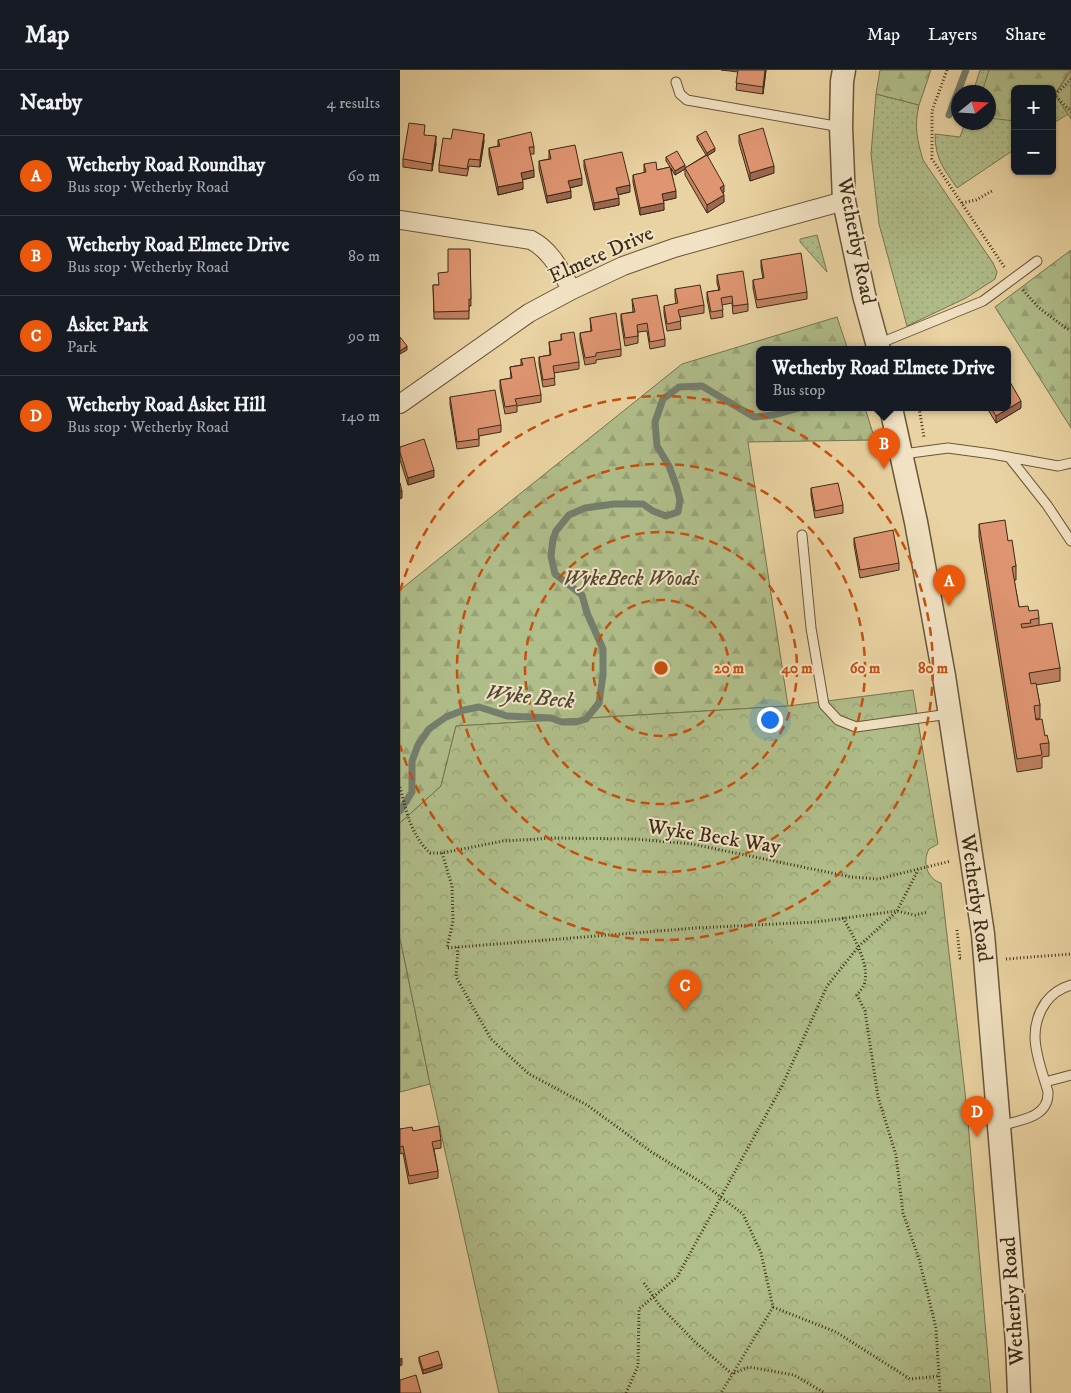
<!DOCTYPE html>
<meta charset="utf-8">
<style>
body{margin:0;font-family:"IM FELL DW Pica",serif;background:#20242c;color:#f1f3f6}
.controls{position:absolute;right:15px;top:15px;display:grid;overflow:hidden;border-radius:8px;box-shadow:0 1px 4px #0004}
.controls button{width:45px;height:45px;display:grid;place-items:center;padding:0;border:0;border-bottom:1px solid #363941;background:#171b24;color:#f1f3f6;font:25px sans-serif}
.compass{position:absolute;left:551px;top:15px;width:45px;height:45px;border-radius:50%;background:#171b24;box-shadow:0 1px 4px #0004;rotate:72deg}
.you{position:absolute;left:369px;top:649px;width:18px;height:18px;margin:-12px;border:4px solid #fff;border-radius:50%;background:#1a73e8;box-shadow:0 0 0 8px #1a73e833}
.badge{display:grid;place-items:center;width:32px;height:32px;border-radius:50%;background:#ea580c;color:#fff;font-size:16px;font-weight:700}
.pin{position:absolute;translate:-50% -41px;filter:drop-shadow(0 1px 2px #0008)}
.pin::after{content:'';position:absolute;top:26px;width:18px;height:15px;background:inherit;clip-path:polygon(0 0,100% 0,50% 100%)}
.popup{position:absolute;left:356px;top:276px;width:255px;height:65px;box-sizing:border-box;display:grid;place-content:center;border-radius:8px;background:#171b24;filter:drop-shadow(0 1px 4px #0005);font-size:16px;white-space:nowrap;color:#9ea1a6}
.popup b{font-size:19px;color:#f1f3f6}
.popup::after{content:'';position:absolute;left:50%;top:100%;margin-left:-10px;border:10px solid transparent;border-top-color:#171b24}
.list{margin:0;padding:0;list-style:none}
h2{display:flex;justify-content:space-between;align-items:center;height:65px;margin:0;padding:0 20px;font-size:21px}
h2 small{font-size:16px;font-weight:400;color:#9ea1a6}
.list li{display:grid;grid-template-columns:32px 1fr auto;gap:15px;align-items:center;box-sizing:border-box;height:80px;padding:0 20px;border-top:1px solid #363941}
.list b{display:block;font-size:19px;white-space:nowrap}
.list p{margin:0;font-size:16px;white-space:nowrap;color:#9ea1a6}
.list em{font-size:16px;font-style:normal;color:#9ea1a6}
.map{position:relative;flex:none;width:671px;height:1323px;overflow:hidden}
header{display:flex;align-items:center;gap:30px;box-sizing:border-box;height:70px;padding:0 25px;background:#171b24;border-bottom:1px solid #363941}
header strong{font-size:24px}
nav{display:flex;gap:28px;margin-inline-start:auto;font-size:18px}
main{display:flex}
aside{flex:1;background:#171b24}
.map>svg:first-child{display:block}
</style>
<header>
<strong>Map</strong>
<nav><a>Map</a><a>Layers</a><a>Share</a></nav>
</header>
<main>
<aside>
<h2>Nearby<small>4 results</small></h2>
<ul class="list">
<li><span class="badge">A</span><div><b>Wetherby Road Roundhay</b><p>Bus stop · Wetherby Road</p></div><em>60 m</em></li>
<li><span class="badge">B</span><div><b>Wetherby Road Elmete Drive</b><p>Bus stop · Wetherby Road</p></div><em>80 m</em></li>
<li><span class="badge">C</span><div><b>Asket Park</b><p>Park</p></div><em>90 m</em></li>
<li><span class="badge">D</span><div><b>Wetherby Road Asket Hill</b><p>Bus stop · Wetherby Road</p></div><em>140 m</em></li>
</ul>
</aside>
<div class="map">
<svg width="671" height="1323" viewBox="0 0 671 1323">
<defs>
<pattern id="grass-dots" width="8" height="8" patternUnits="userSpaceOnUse" patternTransform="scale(1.25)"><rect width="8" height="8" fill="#b0be8a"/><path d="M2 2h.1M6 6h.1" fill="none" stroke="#98a376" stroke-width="1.8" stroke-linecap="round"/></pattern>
<pattern id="forest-firs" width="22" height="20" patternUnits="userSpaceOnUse" patternTransform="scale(1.25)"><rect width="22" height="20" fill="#b0be8a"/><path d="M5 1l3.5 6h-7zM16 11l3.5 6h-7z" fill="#98a376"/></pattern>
<pattern id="park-crowns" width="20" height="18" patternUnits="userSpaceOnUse" patternTransform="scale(1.25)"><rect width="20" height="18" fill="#b0be8a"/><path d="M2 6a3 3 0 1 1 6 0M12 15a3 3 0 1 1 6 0" fill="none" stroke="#98a376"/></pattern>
</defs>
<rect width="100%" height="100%" fill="#ead3a2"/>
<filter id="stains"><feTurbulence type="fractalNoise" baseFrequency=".004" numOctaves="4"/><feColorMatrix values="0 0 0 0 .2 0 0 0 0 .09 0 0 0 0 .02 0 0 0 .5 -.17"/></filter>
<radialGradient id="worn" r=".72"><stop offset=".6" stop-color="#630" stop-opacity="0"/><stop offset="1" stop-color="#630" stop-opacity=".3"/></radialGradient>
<path fill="url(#grass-dots)" stroke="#767551" d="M580 0H656L655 25 668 44 652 54V19H615V79L557 118C544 99 535 89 535 64L560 67 565 53 588 52V22H573Z
M476 24 519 35C514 57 517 69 523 90L593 193 597 202 595 209 566 228 507 256 479 154 471 84Z
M417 165 427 202 400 172V169Z"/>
<path fill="url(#forest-firs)" stroke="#767551" d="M480 0H531L519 35 476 24Z
M589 0H671L652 28V19H615V51L589 48 588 22H582Z
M671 180V358L595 237Z
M437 247 448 280H360V338H465L475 370 348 372 388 636 56 656 41 716 0 753V520L282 294Z
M0 868 30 1014 0 1022Z"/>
<path fill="url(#park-crowns)" stroke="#767551" d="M671 0V49L655 25Z
M513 620 538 774 529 779C522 792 527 809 541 813L567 1040 591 1323H99L30 1014 0 868V753L41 716 56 656 388 636Z"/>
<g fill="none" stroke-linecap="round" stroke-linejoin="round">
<path stroke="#747f6e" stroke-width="7" d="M549 45 566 0
M0 741 12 722V691L18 675 29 659 46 647 64 640 79 637 107 646 151 648 162 652H176L186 649 199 633 203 605V579L187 543 182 525 155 504 151 486 153 469 156 461 169 445 185 438 214 434H243L253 441 266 446 278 442 280 430 276 415 269 396 257 376 255 352 263 329 279 317 302 316 354 347 374 345 399 338"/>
<defs>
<path id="service" d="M276 12 280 24 287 30 441 57
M478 274 583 231 637 191
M503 384 548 378 592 384 658 396 671 393
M609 387 647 435 671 471
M402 465 411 558 424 635 438 650 456 657 549 644
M645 1012 671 1005
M599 1056C620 1050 649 1048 648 1022 639 990 625 962 646 932 652 924 661 918 671 915"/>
<path id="minor" d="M0 150 131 170C151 180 161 202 172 220
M0 334 129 243 172 220 223 196 274 178 444 131"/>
<path id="tertiary" d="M444 0 442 11 441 57 444 131 464 225 479 280
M491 338 516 452 544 606 583 864 617 1273 619 1323"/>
</defs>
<use href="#service" stroke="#68563a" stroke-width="11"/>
<use href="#minor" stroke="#68563a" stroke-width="20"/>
<use href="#tertiary" stroke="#68563a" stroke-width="25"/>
<path stroke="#3d2c18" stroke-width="3" stroke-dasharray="1 2.5" stroke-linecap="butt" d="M547 0 532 41V89L605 198
M671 9 655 25 671 42
M562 133 576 130 592 121
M623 220 638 237 667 259 671 260
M519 338 524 367
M0 717C6 741 11 765 30 783H42L103 771 155 768 235 769 292 774 451 807 478 809 551 791
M42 783 52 816 53 851 47 878 296 858 416 852 497 841 515 845 528 842
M443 848C452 864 469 892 465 911 465 915 460 921 457 925L465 941 478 1027 496 1085 503 1143 519 1189 536 1258 540 1323
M557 860 560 888H563
M58 877 56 907 91 969 129 1004 187 1035 253 1083 301 1112 343 1144 361 1183 373 1237 321 1323
M606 889 671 884
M244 1213 260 1236 294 1271 332 1304 349 1297 394 1305 425 1323
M373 1237 436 1262 510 1309 540 1306
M226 1323 238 1296 239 1239 277 1207 382 1016 427 916 459 876 497 841 518 800"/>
<use href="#service" stroke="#f1e2c3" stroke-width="9"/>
<use href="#minor" stroke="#f1e2c3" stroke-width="18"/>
<use href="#tertiary" stroke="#f1e2c3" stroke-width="22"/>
</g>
<path fill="#c08061" stroke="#3d2c18" d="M321 0H366L363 24 336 20 338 2Z
M25 65 36 74 32 101 3 97V89Z
M339 65 374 103 350 111 339 73Z
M297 66 315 81 307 86 324 122 323 123 324 132 307 143 285 105V99L275 105 271 98 276 128 263 131 264 140 240 145 233 112V105L244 103V94L257 100 270 97 266 91V87L285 98 306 85 297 70Z
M51 69 84 71 80 97 69 96 67 106 39 102V95Z
M98 70 134 77V84H130L134 107 122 110 123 119 98 125 89 85V78L98 76Z
M149 80 182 115 170 118 171 128 147 133 139 99V91L149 89Z
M184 90 230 122 218 125 219 135 194 140 184 97Z
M70 179 71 236H69V249H34L33 215H39L48 202Z
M361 190 407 222V229L357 238 353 218V210L363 209 361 197Z
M317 205 348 234V241L333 244 332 233 322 235 323 247 311 249 307 229V222L319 220 317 213Z
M275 219 304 235V243L280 247 281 259 267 261 264 243V236L276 234 275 227Z
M232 229 265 269V276L250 279 247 261 238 262V273L225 276 221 251V244L233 242Z
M190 248 221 279V286L196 290V293L185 295 180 270V263L191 261Z
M161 264 179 292V299L154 303 155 315 143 317 139 294V287L150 285 149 272 161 270Z
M121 289 141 325V332L117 336V342L105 344 100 318V310L111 308 110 297 121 295Z
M50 327 101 355V362L79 366V376L57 379 50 334Z
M587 338H621L596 353Z
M0 377 34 407 8 415 0 390Z
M411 418 443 435V443L415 448 411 425Z
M579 454 608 471 616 496V510H614L619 537 629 541 639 548V555L660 598V611L636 615 640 635V648L636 649 649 673V686L642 687V698L617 702 579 467Z
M454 468 499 493V500L460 508 454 475Z
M0 1059 13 1061 41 1070V1078L34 1079 38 1101V1108L9 1114 3 1083 0 1084Z
M19 1287 42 1298 23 1304 19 1291Z"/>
<path fill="#9c684f" stroke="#3d2c18" d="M365 0H366L363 24V17Z
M84 64V71L80 97V90Z
M36 66V74L32 101V94Z
M315 78V81L307 86V83Z
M285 95V99L275 105V101Z
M374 96V103L350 111V103Z
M134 100V107L121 110V103Z
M182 108V115L168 118V111Z
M123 112V119L98 125V117Z
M230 115V122L216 125V118Z
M324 115V122L320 125V118Z
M171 121V128L147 133V126Z
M276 121V128L262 131V124Z
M324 125V132L307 143V135Z
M219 128V135L194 140V133Z
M264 133V140L240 145V138Z
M7 276V280L0 284V281Z
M621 331V338L596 353V346Z
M34 400V407L8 415V408Z
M0 421H2V428L0 429Z
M2 1288V1295L0 1296V1289Z
M42 1294V1298L23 1304V1300Z"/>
<path fill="#df9571" stroke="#3d2c18" d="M338 0H365L363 17 336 13Z
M9 53 25 55 24 65 36 66 32 94 3 89Z
M363 58 374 96 350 103 339 65Z
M53 59 84 64 80 90 69 89 67 99 39 95 43 68 51 69Z
M306 61 315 78 307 83 297 66Z
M131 62 134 77H129L134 100 121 103 123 112 98 117 89 78 100 76 98 70Z
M175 75 182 108 168 111 171 121 147 126 139 91 151 89 149 80Z
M277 81 285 95 275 101 266 87Z
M222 82 230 115 216 118 219 128 194 133 184 90Z
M307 85 324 115 320 118 324 125 307 135 285 98Z
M256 92 257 100 270 97 276 121 262 124 264 133 240 138 233 105 246 102 244 94Z
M48 179H70L71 229H69V241L34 242 33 215H39L38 203 48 202Z
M401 183 407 222 357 230 353 210 364 208 361 190Z
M343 201 348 234 333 236 332 226 321 228 323 240 311 242 307 222 320 220 317 205Z
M300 215 304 235 278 240 281 251 267 254 264 236 278 233 275 219Z
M257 225 265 269 250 272 247 253 237 255 238 266 225 268 221 244 235 242 232 229Z
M216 243 221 279 196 283V286L185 288 180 263 192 261 190 248Z
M174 262 179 292 153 296 155 308 143 310 139 287 151 285 149 272 162 270 161 264Z
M0 267 7 276 0 281Z
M134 287 141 325 115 329 117 335 105 337 100 310 112 308 110 297 123 295 121 289Z
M610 312 621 331 596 346 591 338H608V313Z
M95 320 101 355 78 359 79 369 57 372 50 327Z
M24 369 34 400 8 408 0 382V377Z
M0 413 2 421H0Z
M438 413 443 435 415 441 411 418Z
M605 450 608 471 612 470 616 496 612 497 619 537 628 536 629 541 638 540 639 548 630 550 631 553 621 554 622 558 652 553 660 598 629 603 631 614 636 613 640 635 634 636 636 650 642 649 645 666 647 665 649 673 640 674 642 685 617 689 579 454Z
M493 460 499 493 460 500 454 468Z
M39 1056 41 1070 32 1072 38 1101 9 1106 3 1076 0 1077V1059L12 1057 13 1061Z
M38 1281 42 1294 23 1300 19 1287Z
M16 1305 21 1323H0V1310Z"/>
<g fill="none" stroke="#c6500e" stroke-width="2.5" stroke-dasharray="9 6">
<circle cx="261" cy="598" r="68"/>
<circle cx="261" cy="598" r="136"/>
<circle cx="261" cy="598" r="204"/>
<path d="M0 521A272 272 0 1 1 0 675"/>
</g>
<g text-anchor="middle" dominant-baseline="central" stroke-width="4" stroke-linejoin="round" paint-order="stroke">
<g font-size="21" fill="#3d2c18" stroke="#f1e2c3">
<text transform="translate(456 171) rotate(79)">Wetherby Road</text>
<text transform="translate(201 185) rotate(-24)">Elmete Drive</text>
<text transform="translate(314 767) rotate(9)">Wyke Beck Way</text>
<text transform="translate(576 828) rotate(82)">Wetherby Road</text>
<text transform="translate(613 1231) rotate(-94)">Wetherby Road</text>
</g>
<g font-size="21" font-style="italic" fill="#54492f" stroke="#f1e2c3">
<text x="231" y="509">WykeBeck Woods</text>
</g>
<g font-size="22" font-style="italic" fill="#4f4835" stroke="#f1e2c3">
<text transform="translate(130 627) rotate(6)">Wyke Beck</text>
</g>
</g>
<circle cx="261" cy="598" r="8" fill="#c6500e" stroke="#f1e2c3" stroke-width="2.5"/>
<g font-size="15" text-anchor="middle" font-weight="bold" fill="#c6500e" stroke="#f1e2c3" stroke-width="4" stroke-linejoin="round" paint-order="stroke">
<text x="329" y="603">20 m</text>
<text x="397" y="603">40 m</text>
<text x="465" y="603">60 m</text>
<text x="533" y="603">80 m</text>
</g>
<rect width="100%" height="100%" filter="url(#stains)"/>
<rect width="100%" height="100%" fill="url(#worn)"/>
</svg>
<div class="controls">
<button>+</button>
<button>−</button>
</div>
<svg class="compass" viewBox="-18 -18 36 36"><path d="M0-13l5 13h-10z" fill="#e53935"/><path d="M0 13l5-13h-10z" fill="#9ea1a6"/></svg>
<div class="you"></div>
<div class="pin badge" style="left:549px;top:536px">A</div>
<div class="pin badge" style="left:484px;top:399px">B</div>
<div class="popup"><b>Wetherby Road Elmete Drive</b>Bus stop</div>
<div class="pin badge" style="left:285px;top:941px">C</div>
<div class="pin badge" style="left:577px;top:1067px">D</div>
</div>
</main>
